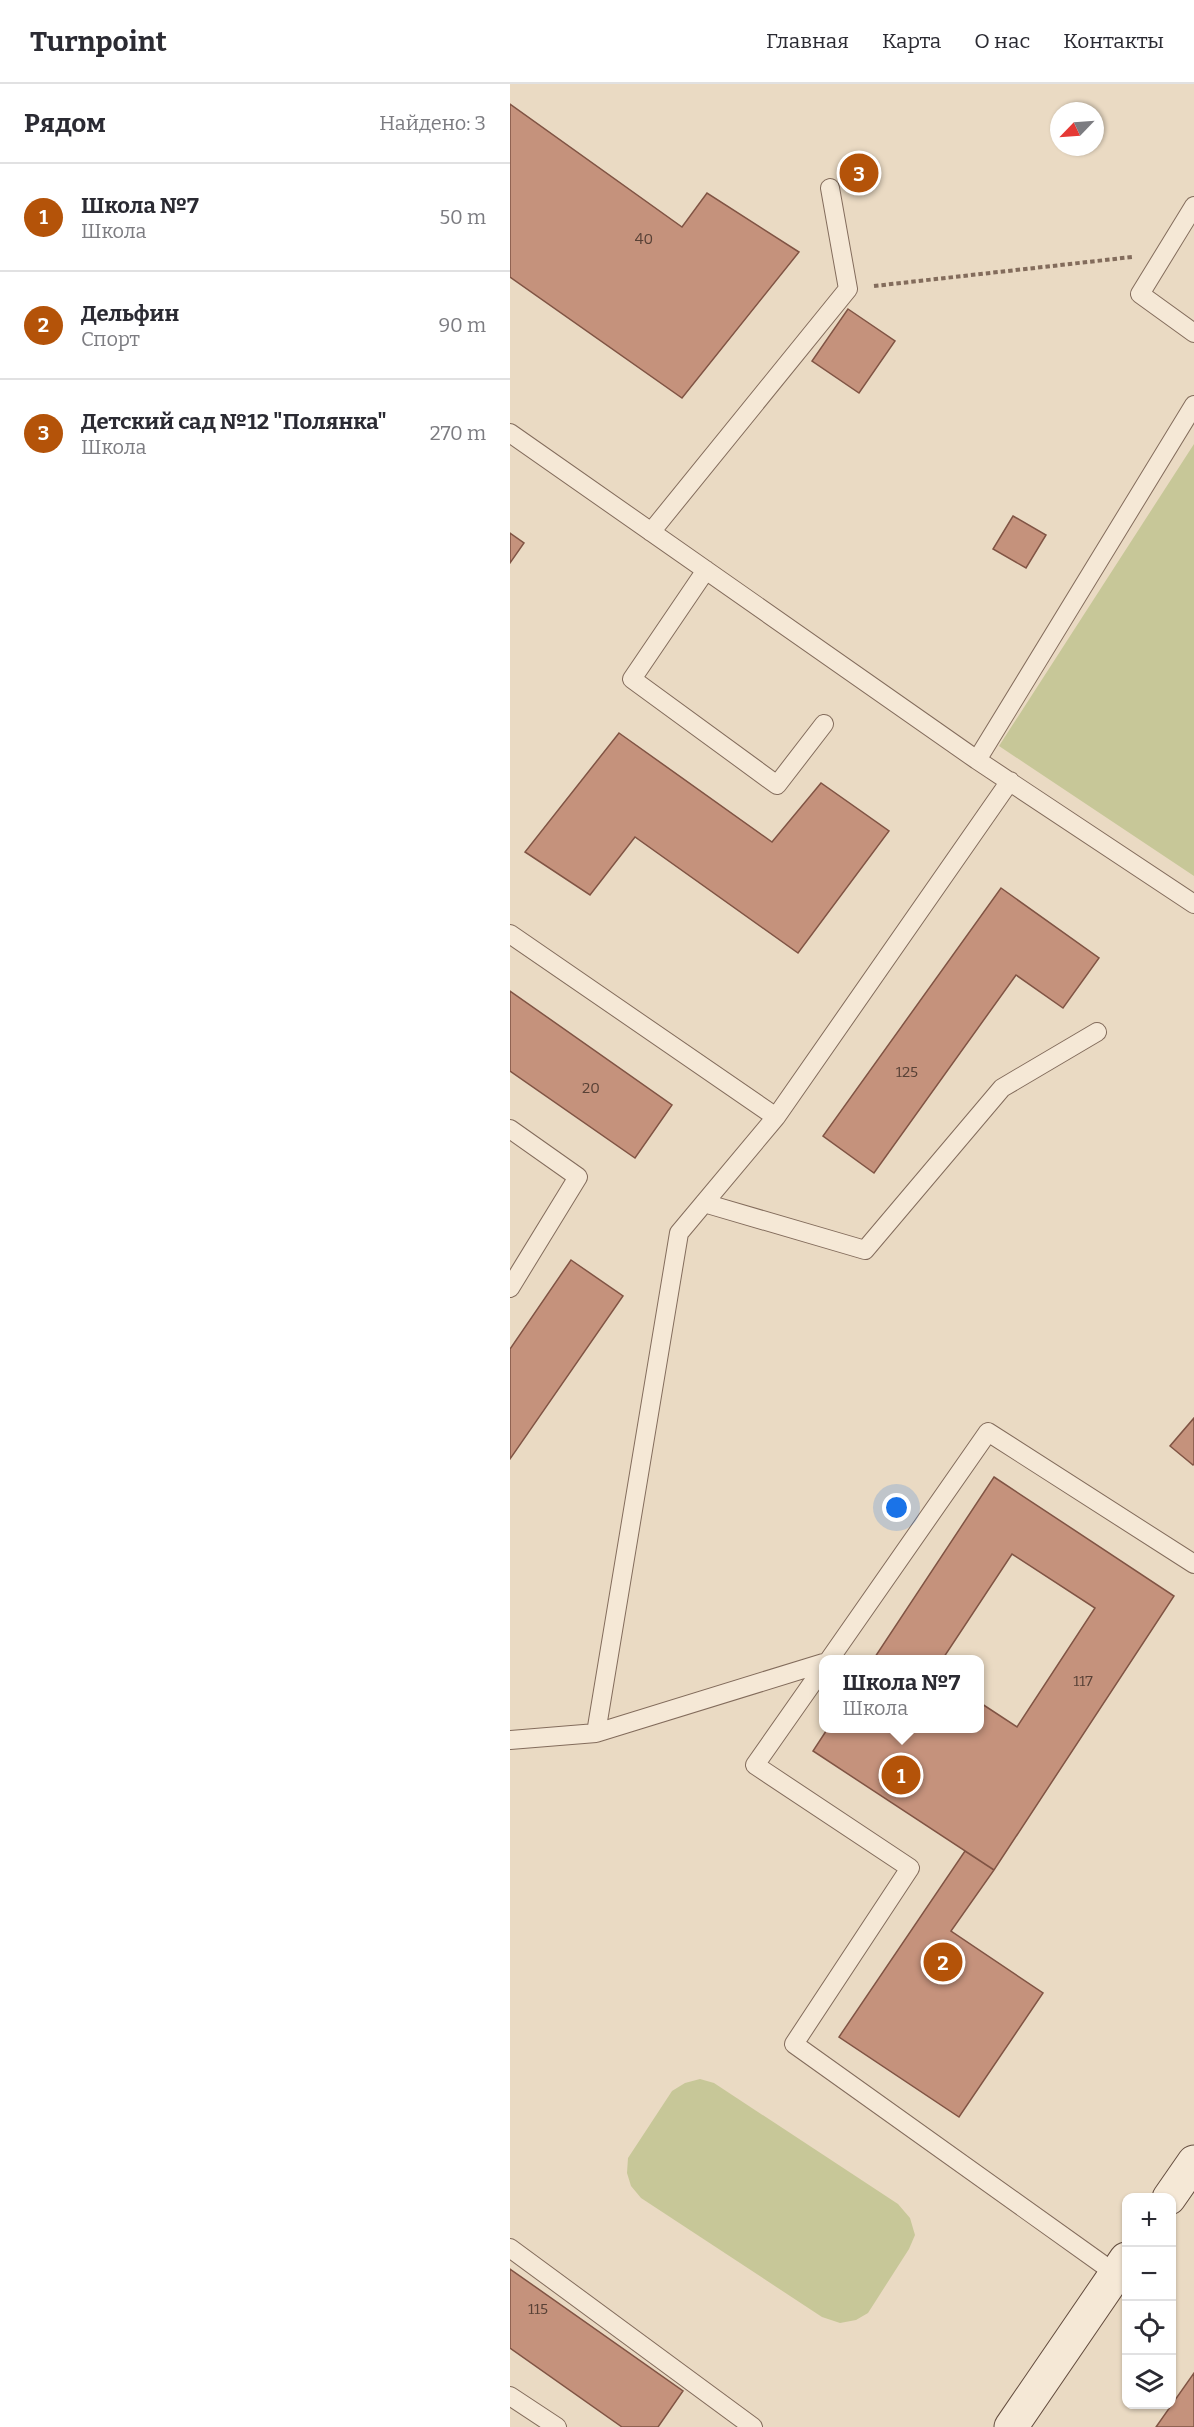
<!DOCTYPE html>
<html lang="ru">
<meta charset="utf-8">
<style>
body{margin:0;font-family:Bitter,serif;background:#f7f7f7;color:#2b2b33}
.controls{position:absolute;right:18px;bottom:18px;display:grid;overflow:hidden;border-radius:12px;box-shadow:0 2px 4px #0004}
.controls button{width:54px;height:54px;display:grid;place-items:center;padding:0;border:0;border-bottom:2px solid #e1e1e2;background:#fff;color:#2b2b33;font:30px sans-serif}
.compass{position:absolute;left:540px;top:18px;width:54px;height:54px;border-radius:50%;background:#fff;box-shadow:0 2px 4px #0004;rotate:245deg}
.you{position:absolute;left:387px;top:1424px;width:21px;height:21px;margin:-15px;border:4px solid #fff;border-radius:50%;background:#1a73e8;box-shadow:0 0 0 9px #1a73e833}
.badge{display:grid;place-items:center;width:39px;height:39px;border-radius:50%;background:#b45309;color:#fff;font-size:20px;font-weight:700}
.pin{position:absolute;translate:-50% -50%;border:3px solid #fff;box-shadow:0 2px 6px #0006}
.popup{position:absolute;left:309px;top:1571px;width:165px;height:78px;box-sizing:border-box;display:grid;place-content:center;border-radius:12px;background:#fff;filter:drop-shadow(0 2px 4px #0005);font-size:20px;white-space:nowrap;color:#7c7c81}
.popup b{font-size:22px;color:#2b2b33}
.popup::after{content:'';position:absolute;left:50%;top:100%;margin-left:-12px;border:12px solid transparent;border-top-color:#fff}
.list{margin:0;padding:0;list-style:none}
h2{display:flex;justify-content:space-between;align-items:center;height:78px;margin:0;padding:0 24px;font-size:26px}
h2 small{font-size:20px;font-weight:400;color:#7c7c81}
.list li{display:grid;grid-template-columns:39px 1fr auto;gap:18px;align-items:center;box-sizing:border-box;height:108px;padding:0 24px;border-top:2px solid #e1e1e2}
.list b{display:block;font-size:22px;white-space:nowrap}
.list p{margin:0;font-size:20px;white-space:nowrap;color:#7c7c81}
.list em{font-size:20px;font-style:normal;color:#7c7c81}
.icon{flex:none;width:33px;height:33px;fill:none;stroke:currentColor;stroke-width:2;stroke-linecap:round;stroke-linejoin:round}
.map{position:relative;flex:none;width:684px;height:2343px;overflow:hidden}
header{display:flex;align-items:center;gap:36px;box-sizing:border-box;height:84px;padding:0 30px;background:#fff;border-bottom:2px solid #e1e1e2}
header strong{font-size:28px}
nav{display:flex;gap:33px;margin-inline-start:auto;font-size:21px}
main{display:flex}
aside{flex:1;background:#fff}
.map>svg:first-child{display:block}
</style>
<header>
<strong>Turnpoint</strong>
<nav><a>Главная</a><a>Карта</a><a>О нас</a><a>Контакты</a></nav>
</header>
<main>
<aside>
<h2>Рядом<small>Найдено: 3</small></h2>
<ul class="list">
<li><span class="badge">1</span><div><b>Школа №7</b><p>Школа</p></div><em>50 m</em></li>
<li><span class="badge">2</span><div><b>Дельфин</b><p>Спорт</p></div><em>90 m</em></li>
<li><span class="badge">3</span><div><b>Детский сад №12 &quot;Полянка&quot;</b><p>Школа</p></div><em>270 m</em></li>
</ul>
</aside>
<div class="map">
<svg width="684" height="2343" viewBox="0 0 684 2343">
<rect width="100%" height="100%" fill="#eadac3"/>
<path fill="#c7c798" d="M684 360V792L489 662Z
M190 1995 204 1999 388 2120 400 2134 405 2151 399 2165 358 2229 346 2236 330 2239 312 2233 131 2114 121 2102 117 2089 118 2074 162 2007 175 1999Z"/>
<path fill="#c5927c" stroke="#805444" stroke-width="1.5" d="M0 20 172 143 197 109 289 168 172 314 0 193Z
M338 225 385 257 349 309 302 277Z
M503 432 536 451 516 484 483 465Z
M0 449 14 459 0 479Z
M109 649 262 758 311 699 379 747 288 869 125 753 80 811 15 768Z
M491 804 589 874 553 924 506 891 364 1089 313 1052Z
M0 907 162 1021 125 1074 0 987Z
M61 1176 113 1212 0 1375V1265Z
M684 1334V1380L683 1381 660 1362Z
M484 1393 664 1512 484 1786 303 1667 318 1644H469V1618L507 1643 585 1524 502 1470 432 1576H363Z
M455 1767 484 1786 441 1847 533 1909 449 2033 329 1953Z
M0 2185 173 2307 148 2343H112L0 2264Z
M684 2289V2343H646Z"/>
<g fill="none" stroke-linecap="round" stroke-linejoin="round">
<defs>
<path id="service" d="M684 122 630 210 684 249
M0 349 467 676 684 820
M141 448 338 205 320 104
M196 486 122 595 267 701 314 640
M467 676 684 321
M0 850 266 1033 500 697
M0 1045 68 1093 0 1204
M194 1119 355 1166 492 1004 587 948
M319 1576 478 1348 684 1480
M313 1584 245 1681 400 1784 284 1960 606 2190
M86 1649 313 1579
M0 1656 86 1649 169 1149 266 1033
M0 2164 243 2343
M0 2312 47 2343"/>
<path id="secondary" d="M659 2114 684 2078
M501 2343 616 2175"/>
</defs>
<use href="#service" stroke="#836c5c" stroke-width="20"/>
<use href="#secondary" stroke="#644d3f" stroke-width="35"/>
<path stroke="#836c5c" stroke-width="4" stroke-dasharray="4.5 3" stroke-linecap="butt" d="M364 202 622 173"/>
<use href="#service" stroke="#f5e8d6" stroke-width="18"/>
<use href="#secondary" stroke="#f5e8d6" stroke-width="33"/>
</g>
<g text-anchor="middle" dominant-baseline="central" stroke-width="4.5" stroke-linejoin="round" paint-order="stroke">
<g font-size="15" fill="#584136">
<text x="134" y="155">40</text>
<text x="397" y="988">125</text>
<text x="81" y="1004">20</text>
<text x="573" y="1597">117</text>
<text x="28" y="2225">115</text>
</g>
</g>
</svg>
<div class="controls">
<button>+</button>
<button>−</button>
<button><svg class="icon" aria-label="locate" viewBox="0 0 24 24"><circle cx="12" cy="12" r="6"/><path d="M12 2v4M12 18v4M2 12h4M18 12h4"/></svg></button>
<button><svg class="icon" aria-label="layers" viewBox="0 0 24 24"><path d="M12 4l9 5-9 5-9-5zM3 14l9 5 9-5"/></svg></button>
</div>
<svg class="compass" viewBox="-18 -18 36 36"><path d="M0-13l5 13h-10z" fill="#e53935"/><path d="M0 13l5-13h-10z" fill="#7c7c81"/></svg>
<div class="you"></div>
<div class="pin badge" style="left:391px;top:1691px">1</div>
<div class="popup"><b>Школа №7</b>Школа</div>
<div class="pin badge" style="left:433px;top:1878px">2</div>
<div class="pin badge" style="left:349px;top:89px">3</div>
</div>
</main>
